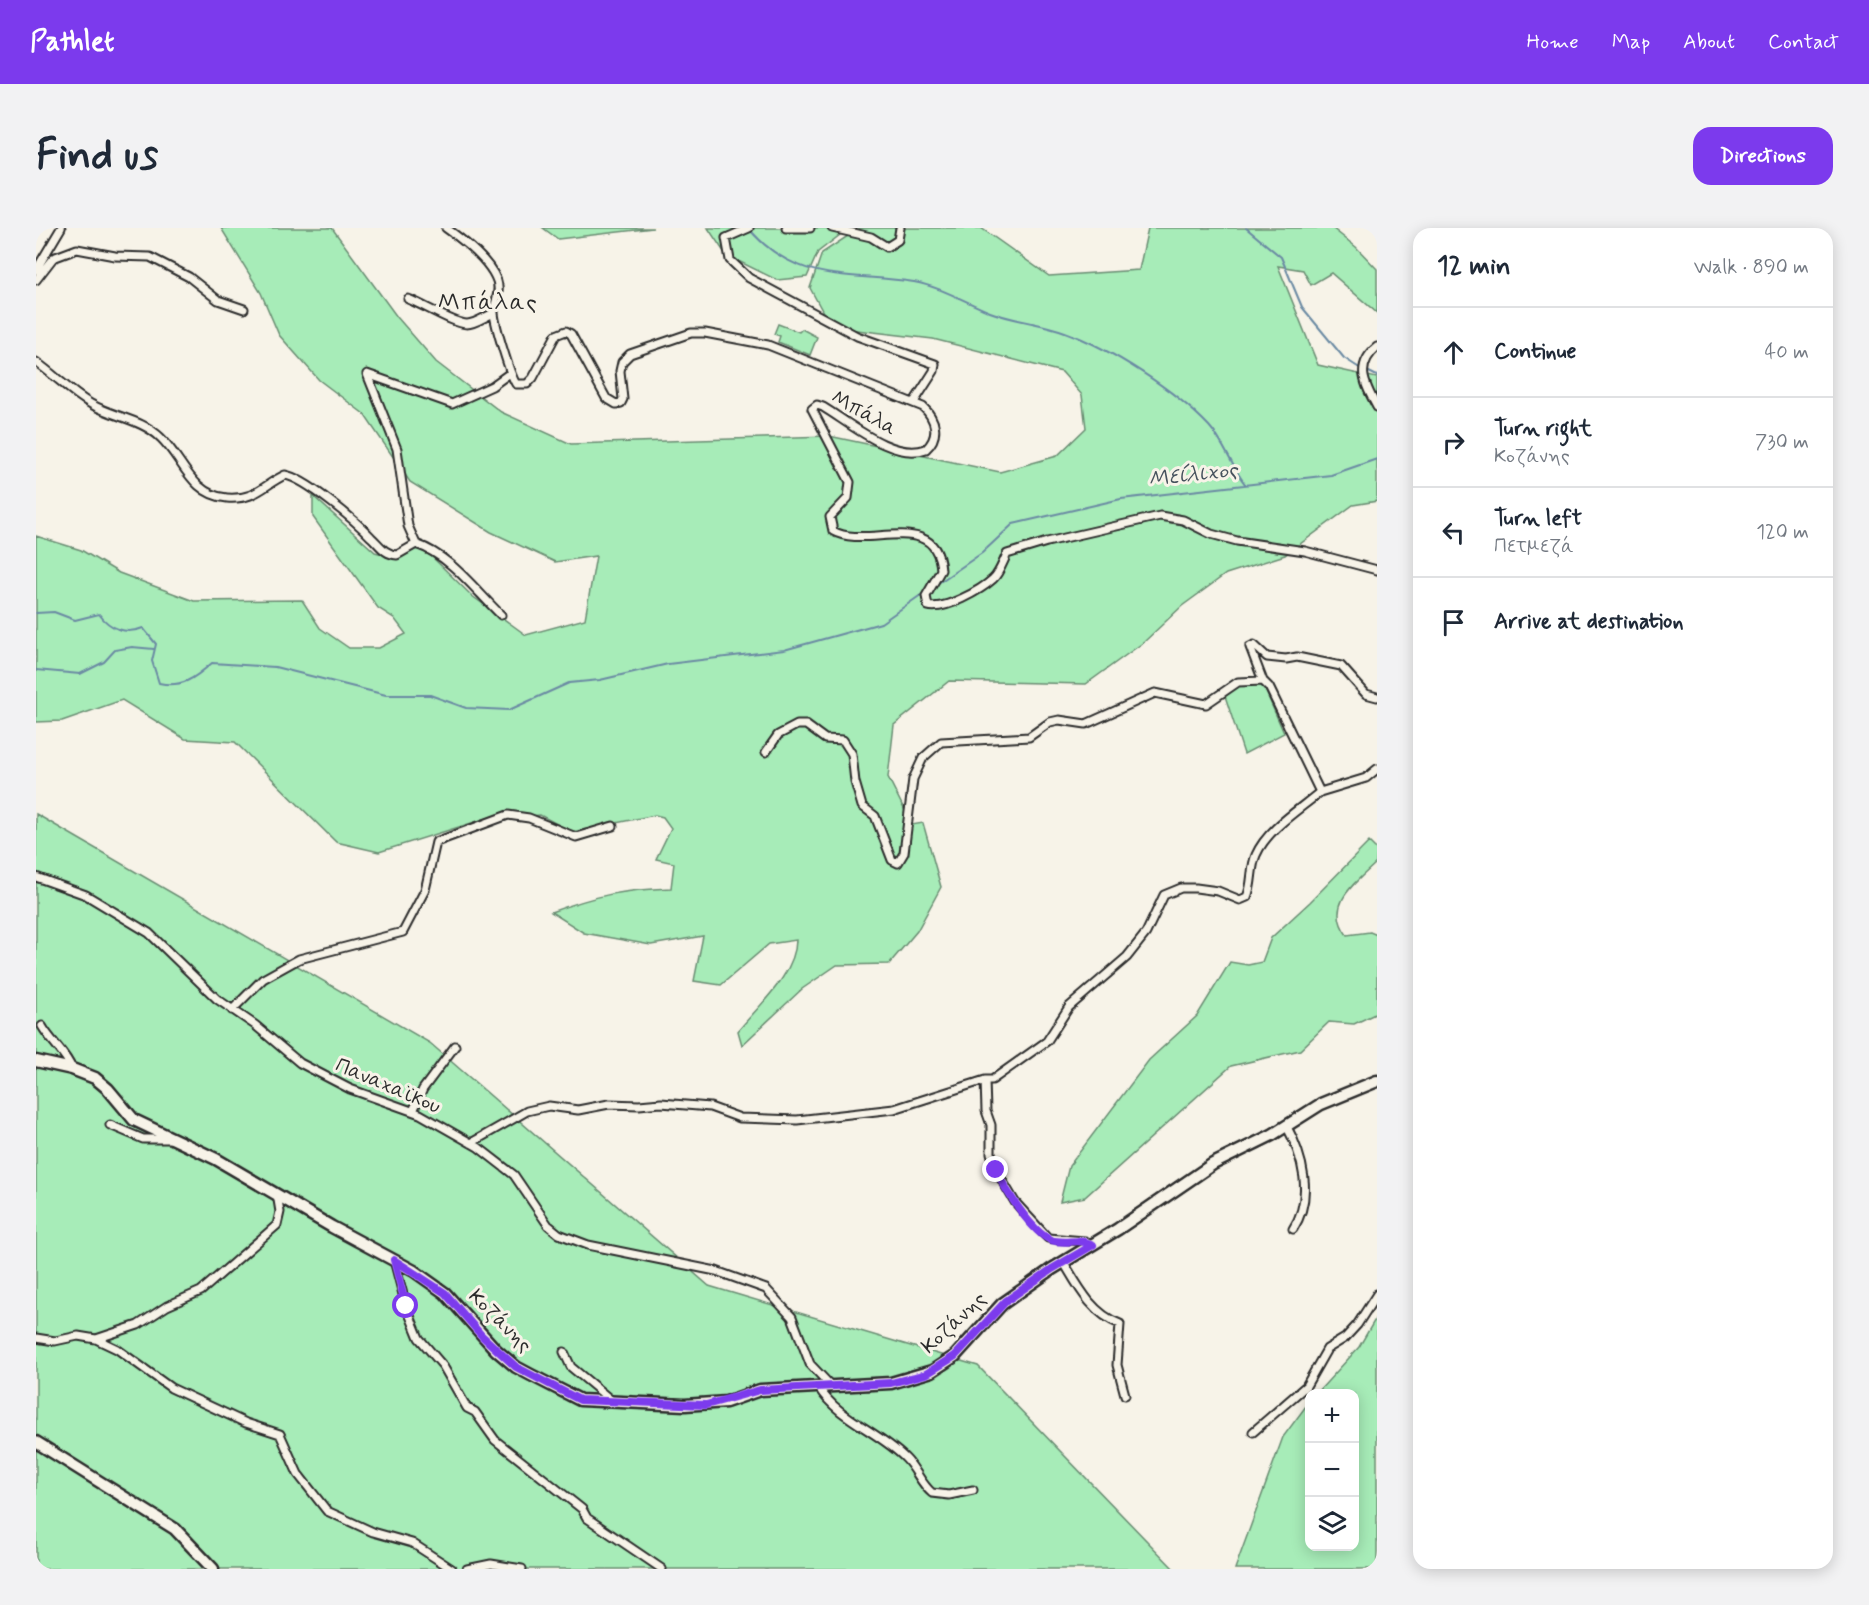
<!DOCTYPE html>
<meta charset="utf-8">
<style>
body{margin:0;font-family:Mynerve,sans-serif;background:#f2f2f3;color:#1f2937}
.controls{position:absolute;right:18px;bottom:18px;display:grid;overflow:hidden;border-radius:12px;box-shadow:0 3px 15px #0003}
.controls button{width:54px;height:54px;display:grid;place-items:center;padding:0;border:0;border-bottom:2px solid #e0e1e3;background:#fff;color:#1f2937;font:30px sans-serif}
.stop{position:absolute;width:18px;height:18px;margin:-14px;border:4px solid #7c3aed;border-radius:50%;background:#fff}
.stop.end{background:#7c3aed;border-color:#fff;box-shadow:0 2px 6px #0008}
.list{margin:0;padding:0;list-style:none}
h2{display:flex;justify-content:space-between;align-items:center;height:78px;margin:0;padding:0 24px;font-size:26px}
h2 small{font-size:20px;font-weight:400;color:#747a83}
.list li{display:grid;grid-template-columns:39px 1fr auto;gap:18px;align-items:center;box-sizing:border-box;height:90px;padding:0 24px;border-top:2px solid #e0e1e3}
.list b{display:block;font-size:22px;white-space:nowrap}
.list p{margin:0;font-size:20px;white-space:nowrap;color:#747a83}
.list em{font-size:20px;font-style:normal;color:#747a83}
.icon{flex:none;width:33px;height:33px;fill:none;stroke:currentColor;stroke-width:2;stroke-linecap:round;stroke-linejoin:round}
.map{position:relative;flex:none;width:1341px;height:1341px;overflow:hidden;border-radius:18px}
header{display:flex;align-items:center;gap:36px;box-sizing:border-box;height:84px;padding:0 30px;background:#7c3aed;color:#fff}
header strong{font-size:28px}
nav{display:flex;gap:33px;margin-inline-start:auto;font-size:21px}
.intro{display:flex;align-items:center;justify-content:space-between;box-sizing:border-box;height:144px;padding:0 36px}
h1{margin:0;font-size:42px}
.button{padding:15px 27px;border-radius:18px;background:#7c3aed;color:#fff;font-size:21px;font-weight:700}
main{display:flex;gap:36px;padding:0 36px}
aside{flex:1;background:#fff;border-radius:18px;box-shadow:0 3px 15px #0003}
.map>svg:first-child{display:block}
</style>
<header>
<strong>Pathlet</strong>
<nav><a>Home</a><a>Map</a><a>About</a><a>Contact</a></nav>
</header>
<div class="intro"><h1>Find us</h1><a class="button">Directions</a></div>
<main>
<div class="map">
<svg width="1341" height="1341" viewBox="0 0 1341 1341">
<rect width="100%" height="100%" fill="#f7f3e8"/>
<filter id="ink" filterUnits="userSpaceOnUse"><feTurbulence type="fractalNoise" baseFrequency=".0167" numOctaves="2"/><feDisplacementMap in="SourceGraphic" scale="12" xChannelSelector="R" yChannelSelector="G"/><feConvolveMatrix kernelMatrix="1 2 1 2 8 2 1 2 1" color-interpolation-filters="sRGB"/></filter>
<g filter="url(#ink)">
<path fill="#a7ecb8" stroke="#698c72" stroke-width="1.5" d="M185 0H296L361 89 400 134 465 184 535 216 793 208 964 244 1021 228 1050 200 1046 167 1026 144 897 111 795 99 774 60 786 25 824 0H945L1013 48 1103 42 1112 0H1296L1320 19 1341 41V85L1295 45 1275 57 1267 42 1242 38 1282 137 1341 150V273L1317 277 1249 327 1190 346 1146 378 1108 414 1050 456 913 453 858 497 852 549 876 597 887 595 905 659 881 703 853 736 801 737 766 761 706 817 702 803C722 778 760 746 760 712L733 716 685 757 658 753 667 708 615 717 548 705 515 684C561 667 586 662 635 660L638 635 620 631 635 600 627 589 619 587 536 604 504 587 476 590 461 587 343 624 300 614 199 514 149 511 86 472 26 493 0 494V308L45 322 83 345 158 373 266 372 284 400 313 420H343L370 406 358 390 342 380 277 289V268L339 324 362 330 377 321 390 323 436 368 490 407 549 391 560 328 519 334 455 304 374 254 328 186 283 152 243 107 225 65Z
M507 0H617L522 11Z
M672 0H813L782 24 771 49 741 52 690 27Z
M742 96 763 104 766 101 781 109 774 127 742 114 744 108 738 106Z
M1226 455 1248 505 1208 526 1189 468 1200 457Z
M0 586 394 815 673 1058 942 1138 1138 1341H0Z
M1333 614 1341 622 1340 635C1319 655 1288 677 1311 707L1334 704 1341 707V785L1318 796 1293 794 1264 822 1195 838 1049 969 1024 974 1033 938 1113 832 1161 788 1194 734 1212 737 1226 734 1235 710 1274 674Z
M1341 1088V1341H1199L1247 1209 1273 1174 1274 1318H1318V1166L1281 1165 1323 1119Z"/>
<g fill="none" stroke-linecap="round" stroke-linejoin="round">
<path stroke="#6b8aa3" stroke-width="2" d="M1210 0 1245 29 1266 79 1308 130 1325 141
M714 2C762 57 814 44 878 54 905 59 929 74 954 84 978 93 1005 95 1029 104 1075 121 1139 162 1173 198 1188 214 1195 238 1209 256
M1331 143 1341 148
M898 358 946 325 977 296 1085 271 1295 247 1341 231
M0 385 18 384 39 392 63 386C74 401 90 407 107 400L120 416 116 433 123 455C146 460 159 450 176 435L239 439 350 467H394L430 480 473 482 533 455 564 452 632 436 748 422 845 395 889 364
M0 442 44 446 68 434 79 422 96 419 118 421"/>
<defs>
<path id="street" d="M410 0C427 12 454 33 461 53 465 66 458 73 458 85 459 97 474 147 480 156H491L497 150 520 107 530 103 535 106 570 170 580 176 585 175 587 171 584 143 586 134 594 126 655 105H669L732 117 887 179C900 191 904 208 890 221 858 233 815 196 787 179L781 177 776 181 814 254 812 270 794 289 797 303C830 322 901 281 905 342L890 368 892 378C908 383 945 362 957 351 963 346 967 334 971 326L1011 314 1124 288 1147 292 1175 306 1201 313 1269 323 1341 342
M713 0 690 10 694 32 713 50 821 108 899 136 898 143 878 174
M750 0H774
M796 0 835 9 851 19 862 12 864 0
M0 42 25 0
M0 52 17 30 41 21 79 28 114 29 153 49 182 72 208 81
M372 71C386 76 418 96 431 96 439 96 450 88 458 85
M1341 119C1318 138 1329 157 1341 179
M0 134C19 147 35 165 55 176 77 189 106 191 125 210 147 231 155 267 191 270 220 272 227 257 249 247 269 250 320 293 335 309 344 317 348 326 361 327L380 316 372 298 361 221 331 146 416 176 456 158 474 145
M380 316C415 328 439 362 465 387
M1341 469 1330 466 1305 438 1261 429 1250 431 1231 429 1218 417 1214 419 1227 453 1233 459 1284 564 1330 550 1341 541
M730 524 742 507 761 497H770L789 511 807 512 816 526 819 554 826 578 839 588 856 632 862 635 868 625 877 551 887 530 905 514 993 509 1014 494 1023 492 1050 496 1119 465 1170 476 1202 454 1227 453
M0 649 50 667 113 705 181 771 219 797 264 835 314 861 384 886 442 919 478 947 512 997 523 1006 552 1017 680 1043 730 1061 756 1089 774 1136 794 1157
M196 782 227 751 263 731 367 704 389 662 400 614 472 587 493 590 540 609 577 598
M6 798C15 814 30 825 36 841
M949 852 950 883 955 897V925L960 942 979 974 1012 1010 1049 1013 1057 1017
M377 883 387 861 419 818
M74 897 107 911H135
M1250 897C1267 928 1278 969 1257 1001
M435 915 491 883 513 878 542 882 573 876 603 877 625 875 674 879 704 890 761 892 858 881 949 852H956L1011 813 1033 779 1091 729 1110 705 1128 667 1145 660H1160L1182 663 1204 672 1211 669C1217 656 1214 641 1220 627 1231 601 1263 582 1284 564
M358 1032 370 1078 383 1110 407 1138 431 1180 439 1184 459 1212 546 1281 551 1290 626 1341
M1027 1033C1042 1058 1055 1085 1084 1096L1081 1137 1089 1167
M0 1110 19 1113 42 1108 60 1111 81 1121 135 1160 210 1195 244 1206 262 1246 291 1283 337 1304 376 1315 416 1341
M60 1111 102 1097 131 1078 165 1063 241 997 244 984 241 966
M528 1124 535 1139 576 1173
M783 1160C802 1191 844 1204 870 1231 880 1241 885 1256 896 1265L913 1267 937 1262
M1217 1204 1270 1158 1291 1121 1309 1110 1321 1097 1341 1066
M431 1341 455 1336 486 1341"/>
<path id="secondary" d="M0 833 36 841 59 850 72 861 98 892 180 931 296 999 378 1043 409 1065 460 1122 480 1139 495 1147 544 1172 649 1177 690 1174 724 1162 855 1155 896 1143 919 1128 966 1076 1016 1041 1082 1001 1177 936 1236 907 1285 876 1341 853
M0 1214 139 1301 177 1341"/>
</defs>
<use href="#street" stroke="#2b2b2b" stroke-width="11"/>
<use href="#secondary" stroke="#2b2b2b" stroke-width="15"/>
<use href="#street" stroke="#f7f3e8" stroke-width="7"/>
<use href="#secondary" stroke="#f7f3e8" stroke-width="10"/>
</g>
</g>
<g fill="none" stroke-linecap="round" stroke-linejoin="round" filter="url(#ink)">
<path stroke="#7c3aed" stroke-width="8" d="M370 1078 358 1032 409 1065 446 1108 480 1139 536 1168 544 1172 670 1177 724 1162 855 1155 890 1146 919 1128 970 1073 1016 1041 1057 1017C1044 1009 1029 1017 1015 1012 995 1004 969 961 960 942"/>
</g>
<g text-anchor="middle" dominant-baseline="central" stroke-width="6" stroke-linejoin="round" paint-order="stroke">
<g font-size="21" fill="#2b2b2b" stroke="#f7f3e8">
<text transform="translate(828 185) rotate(29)">Μπάλα</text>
<text transform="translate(352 858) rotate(23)">Παναχαϊκου</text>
<text transform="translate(464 1093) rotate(45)">Κοζάνης</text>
<text transform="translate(918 1095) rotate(-43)">Κοζάνης</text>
</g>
<g font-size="22" font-style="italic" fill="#46525d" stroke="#f7f3e8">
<text transform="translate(1157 247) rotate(-6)">Μείλιχος</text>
</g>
<g font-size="24" letter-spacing="1.5" fill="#2b2b2b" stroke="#f7f3e8">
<text x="452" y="74">Μπάλας</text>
</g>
</g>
</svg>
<div class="controls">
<button>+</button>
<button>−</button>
<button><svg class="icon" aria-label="layers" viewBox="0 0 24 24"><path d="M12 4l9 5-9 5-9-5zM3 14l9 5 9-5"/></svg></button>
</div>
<div class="stop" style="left:370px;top:1078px"></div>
<div class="stop end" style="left:960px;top:942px"></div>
</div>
<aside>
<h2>12 min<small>Walk · 890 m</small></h2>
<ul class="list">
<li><svg class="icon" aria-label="ahead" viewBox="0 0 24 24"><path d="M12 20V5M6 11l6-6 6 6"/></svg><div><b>Continue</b></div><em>40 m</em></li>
<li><svg class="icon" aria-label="right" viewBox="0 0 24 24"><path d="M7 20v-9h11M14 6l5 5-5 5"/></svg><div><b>Turn right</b><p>Κοζάνης</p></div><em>730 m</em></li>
<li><svg class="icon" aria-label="left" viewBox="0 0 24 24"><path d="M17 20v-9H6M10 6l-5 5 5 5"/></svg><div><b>Turn left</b><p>Πετμεζά</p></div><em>120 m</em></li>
<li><svg class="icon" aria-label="arrive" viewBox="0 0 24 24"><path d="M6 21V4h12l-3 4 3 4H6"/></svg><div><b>Arrive at destination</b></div></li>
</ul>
</aside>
</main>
